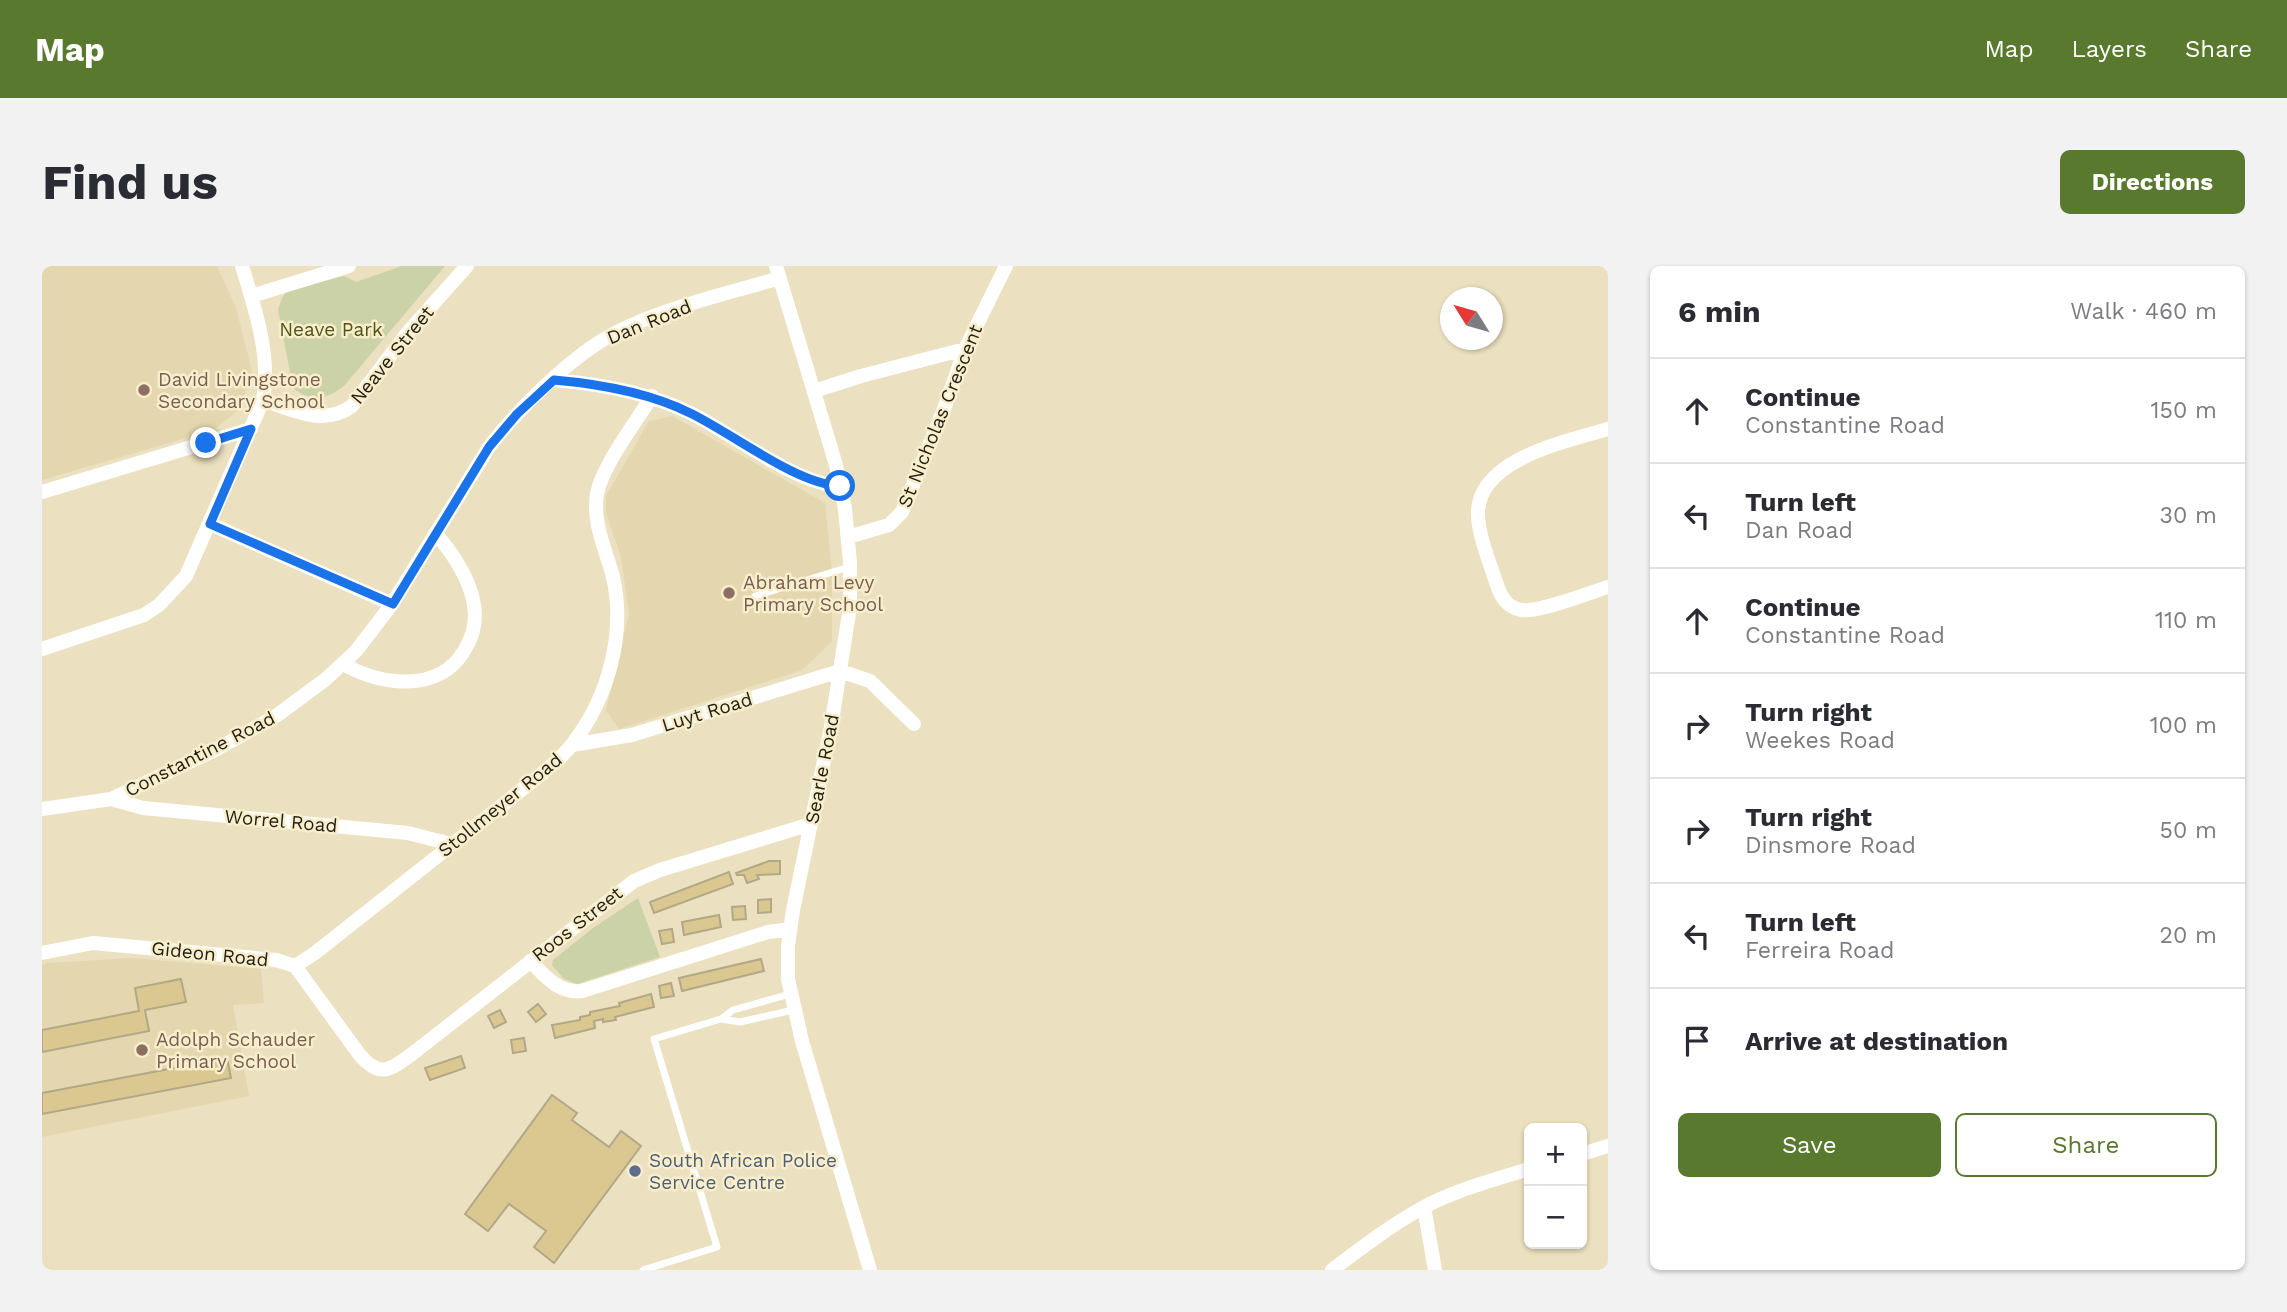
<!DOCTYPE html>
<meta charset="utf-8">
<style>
body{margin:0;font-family:"Work Sans",sans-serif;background:#f2f2f3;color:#2b2b33}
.controls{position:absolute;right:21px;bottom:21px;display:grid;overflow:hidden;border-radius:10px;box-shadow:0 2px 5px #0004}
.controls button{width:63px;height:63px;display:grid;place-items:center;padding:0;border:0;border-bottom:2px solid #e1e1e2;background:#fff;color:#2b2b33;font:35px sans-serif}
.compass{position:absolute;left:1398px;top:21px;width:63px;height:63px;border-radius:50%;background:#fff;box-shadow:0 2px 5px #0004;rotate:307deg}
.stop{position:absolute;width:21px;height:21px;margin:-16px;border:5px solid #1a73e8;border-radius:50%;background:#fff}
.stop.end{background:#1a73e8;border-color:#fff;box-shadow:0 2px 7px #0008}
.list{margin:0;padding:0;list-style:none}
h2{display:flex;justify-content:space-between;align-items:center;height:91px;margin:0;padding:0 28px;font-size:30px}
h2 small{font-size:23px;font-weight:400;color:#7c7c81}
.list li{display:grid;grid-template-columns:46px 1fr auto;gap:21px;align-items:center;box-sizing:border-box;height:105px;padding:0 28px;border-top:2px solid #e1e1e2}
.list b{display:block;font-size:26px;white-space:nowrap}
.list p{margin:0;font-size:23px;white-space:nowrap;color:#7c7c81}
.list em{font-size:23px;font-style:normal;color:#7c7c81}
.actions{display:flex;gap:14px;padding:21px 28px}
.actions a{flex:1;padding:16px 0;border:2px solid #59792f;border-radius:10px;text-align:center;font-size:24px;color:#59792f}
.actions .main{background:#59792f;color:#fff}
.icon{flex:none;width:38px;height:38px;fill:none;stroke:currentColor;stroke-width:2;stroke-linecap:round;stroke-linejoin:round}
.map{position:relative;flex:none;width:1566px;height:1004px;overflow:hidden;border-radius:10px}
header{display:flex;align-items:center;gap:42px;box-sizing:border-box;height:98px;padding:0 35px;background:#59792f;color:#fff}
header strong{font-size:33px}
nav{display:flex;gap:38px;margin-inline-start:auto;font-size:24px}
.intro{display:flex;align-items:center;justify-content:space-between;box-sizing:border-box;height:168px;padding:0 42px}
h1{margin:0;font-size:49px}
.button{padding:18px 32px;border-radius:10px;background:#59792f;color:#fff;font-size:24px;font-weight:700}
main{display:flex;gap:42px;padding:0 42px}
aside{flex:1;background:#fff;border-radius:10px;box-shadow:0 2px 5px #0004}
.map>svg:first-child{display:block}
</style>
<header>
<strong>Map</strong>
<nav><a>Map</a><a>Layers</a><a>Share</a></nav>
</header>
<div class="intro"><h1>Find us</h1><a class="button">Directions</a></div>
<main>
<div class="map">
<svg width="1566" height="1004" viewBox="0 0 1566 1004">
<rect width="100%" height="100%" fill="#ebe0bf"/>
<path fill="#e4d7af" d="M10 0H175L194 42 210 105 198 143 171 164 0 214V3Z
M630 150 783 237 790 306V375L760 404 577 463 564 444 587 348 579 291 564 247V230L607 155Z
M89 692 219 703 222 737 191 739 207 830 0 871V700L4 697Z"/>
<path fill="#ccd2a7" d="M360 0H403L302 120C284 134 269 136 251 122L236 44 240 32 245 25 302 10 314 16Z
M596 632 618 691 535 718 522 713 510 699 511 694 551 662Z"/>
<path fill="#dac890" stroke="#b2a888" stroke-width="2" d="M727 595H738V608L715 609 717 613 705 617 702 609H695L694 607Z
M687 606 691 618 612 647 608 636Z
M729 633V646L716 647V634Z
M703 640 704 653 691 654 690 641Z
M677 649 679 661 642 669 640 656Z
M630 663 632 676 620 678 617 665Z
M719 693 722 705 640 725 637 712Z
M139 713 144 736 103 744 107 765 0 786V764L97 745 93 722Z
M629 717 632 730 619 732 617 720Z
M609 728 612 741 573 751 574 754 561 756V753L552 755 553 762 513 772 510 759 538 754V751L548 749V746L578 740 577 737Z
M496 738 504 748 494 756 486 746Z
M458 744 464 756 452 762 446 750Z
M482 772 484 785 471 787 469 774Z
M419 790 423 802 388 814 383 802Z
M185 792 189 812 0 848V827Z
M510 829 535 847 530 854 567 881 579 865 599 880 512 997 492 981 504 965 467 938 446 965 423 948Z"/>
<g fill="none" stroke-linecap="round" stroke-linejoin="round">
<path stroke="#fff" stroke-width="7" d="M713 330 807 301
M679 753 698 756 751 744
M601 1004 675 981 612 773 679 753 691 744 748 728"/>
<path stroke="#fff" stroke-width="14" d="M734 0 794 199 803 243 808 297V341L789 461 751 644 746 680V713L760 775 828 1004
M209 30 307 0
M512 114C558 118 606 126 648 147 690 167 753 218 798 220
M772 125 819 110 923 83
M221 134C251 144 281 161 310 140L366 66 425 0
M1566 163C1526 175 1434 193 1436 249 1437 273 1449 299 1456 322 1460 333 1466 341 1479 344 1496 347 1547 327 1566 321
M0 226 209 163
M168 258 350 338
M806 271 847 259 860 246 902 143 923 83 964 0
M0 383 102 349 117 339 144 310 221 134C229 89 213 43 200 0
M301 398C338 419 396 428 422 385 429 374 433 362 433 349 432 318 413 290 394 268
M530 479 590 469 798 405 828 415 872 458
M69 533 101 542 366 567 409 578
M0 543 69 533 173 484 234 450 284 413 314 385 350 338 447 181C474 146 519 101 556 77 606 45 681 29 738 12
M0 687 51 677 234 694 253 700 317 788C338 813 348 804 370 788L592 615 618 604 769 558
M488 695C503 710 517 728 540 725L726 666 748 663
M253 700 273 687 497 510C509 500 522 490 531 477 566 432 584 368 571 311 564 284 550 256 555 228 560 200 594 156 610 130
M1540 888 1566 880
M1382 941 1393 1004
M1290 1004C1319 982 1348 960 1380 942 1413 924 1451 914 1487 903"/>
</g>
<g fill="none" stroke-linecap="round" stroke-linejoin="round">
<path stroke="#1a73e8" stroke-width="9" d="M164 177 209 163 168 258 351 338 447 181 475 148 512 114C558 118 606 126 648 147 690 167 754 218 798 220"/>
</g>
<g fill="#8d6e63" stroke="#f8eecc" stroke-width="2.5">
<circle cx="102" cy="124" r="7"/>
<circle cx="687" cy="327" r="7"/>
<circle cx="100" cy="784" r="7"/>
</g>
<circle fill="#5c6f8a" stroke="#f8eecc" stroke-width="2.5" cx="593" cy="905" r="7"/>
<g text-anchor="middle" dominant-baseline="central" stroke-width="5" stroke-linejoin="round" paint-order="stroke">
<g font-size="19" fill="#231f13" stroke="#f8eecc">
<text transform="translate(607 56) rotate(-22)">Dan Road</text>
<text transform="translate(350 89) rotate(-51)">Neave Street</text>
<text transform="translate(898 150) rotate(-68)">St Nicholas Crescent</text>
<text transform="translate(665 446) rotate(-17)">Luyt Road</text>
<text transform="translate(158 488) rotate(-27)">Constantine Road</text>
<text transform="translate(780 503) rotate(-79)">Searle Road</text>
<text transform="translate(458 539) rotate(-39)">Stollmeyer Road</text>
<text transform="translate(239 555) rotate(5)">Worrel Road</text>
<text transform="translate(535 658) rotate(-38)">Roos Street</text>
<text transform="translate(168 688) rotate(6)">Gideon Road</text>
</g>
<g font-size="19" fill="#4f5515" stroke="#f8eecc">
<text x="289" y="63">Neave Park</text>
</g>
<g font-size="19" fill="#785e54" stroke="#f8eecc" text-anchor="start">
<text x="116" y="113">David Livingstone<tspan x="116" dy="22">Secondary School</tspan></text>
<text x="701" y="316">Abraham Levy<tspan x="701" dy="22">Primary School</tspan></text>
<text x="114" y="773">Adolph Schauder<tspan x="114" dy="22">Primary School</tspan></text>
</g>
<g font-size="19" fill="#4e5e75" stroke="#f8eecc" text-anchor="start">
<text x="607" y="894">South African Police<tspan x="607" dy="22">Service Centre</tspan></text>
</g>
</g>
</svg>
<div class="controls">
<button>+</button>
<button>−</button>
</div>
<svg class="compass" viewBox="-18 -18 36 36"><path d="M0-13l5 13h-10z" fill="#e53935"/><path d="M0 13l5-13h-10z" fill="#7c7c81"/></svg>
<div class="stop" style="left:798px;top:220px"></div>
<div class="stop end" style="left:164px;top:177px"></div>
</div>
<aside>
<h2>6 min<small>Walk · 460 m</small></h2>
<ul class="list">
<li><svg class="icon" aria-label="ahead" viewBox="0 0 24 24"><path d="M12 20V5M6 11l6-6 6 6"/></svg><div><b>Continue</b><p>Constantine Road</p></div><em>150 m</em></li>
<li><svg class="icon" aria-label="left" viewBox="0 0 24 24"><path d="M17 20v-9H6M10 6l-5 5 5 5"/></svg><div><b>Turn left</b><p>Dan Road</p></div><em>30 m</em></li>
<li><svg class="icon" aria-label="ahead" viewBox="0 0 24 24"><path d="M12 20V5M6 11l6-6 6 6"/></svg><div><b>Continue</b><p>Constantine Road</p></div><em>110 m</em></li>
<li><svg class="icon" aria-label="right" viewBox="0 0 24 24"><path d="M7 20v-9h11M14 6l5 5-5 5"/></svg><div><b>Turn right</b><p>Weekes Road</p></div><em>100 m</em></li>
<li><svg class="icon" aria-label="right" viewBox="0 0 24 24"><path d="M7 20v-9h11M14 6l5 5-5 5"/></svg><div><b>Turn right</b><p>Dinsmore Road</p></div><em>50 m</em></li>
<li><svg class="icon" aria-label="left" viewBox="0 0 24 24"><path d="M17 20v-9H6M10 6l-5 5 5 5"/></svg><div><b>Turn left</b><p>Ferreira Road</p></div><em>20 m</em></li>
<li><svg class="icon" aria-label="arrive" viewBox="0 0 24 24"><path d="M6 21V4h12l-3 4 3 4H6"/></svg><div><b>Arrive at destination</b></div></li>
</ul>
<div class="actions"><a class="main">Save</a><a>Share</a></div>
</aside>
</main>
